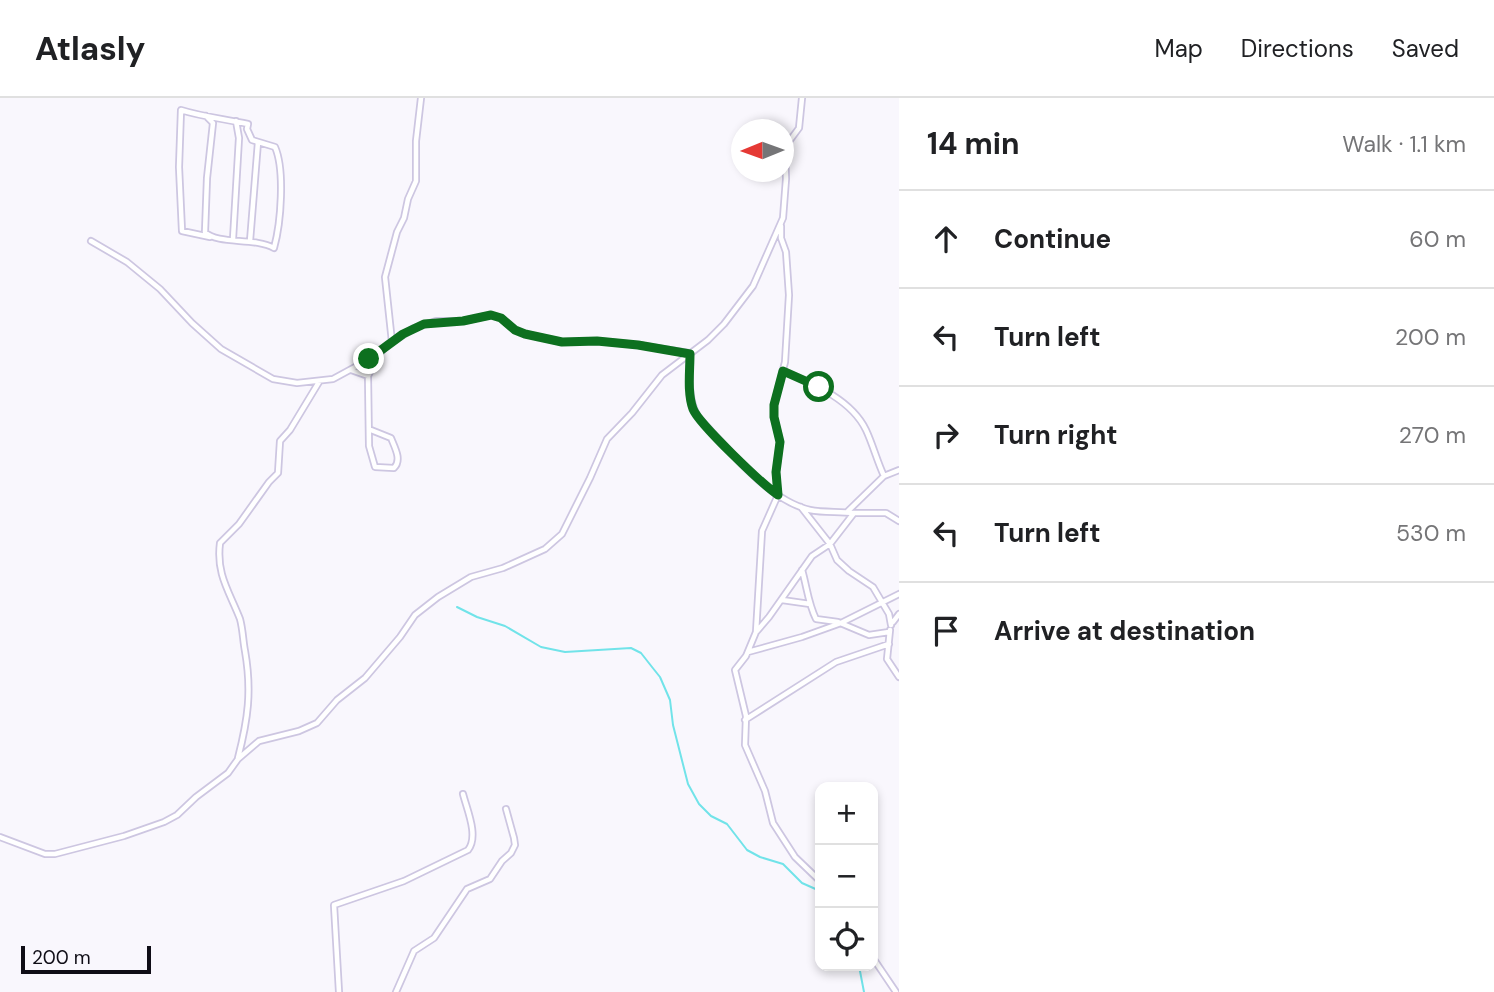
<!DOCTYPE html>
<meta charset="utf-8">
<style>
body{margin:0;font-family:"DM Sans",sans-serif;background:#f2f2f2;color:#202124}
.controls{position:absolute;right:21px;bottom:21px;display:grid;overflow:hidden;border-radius:14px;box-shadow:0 4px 10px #0003}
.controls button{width:63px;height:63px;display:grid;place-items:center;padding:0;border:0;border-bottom:2px solid #e0e0e0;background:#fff;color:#202124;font:35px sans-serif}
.compass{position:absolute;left:731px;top:21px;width:63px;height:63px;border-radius:50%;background:#fff;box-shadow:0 4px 10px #0003;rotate:269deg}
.scale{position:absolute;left:21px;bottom:18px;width:130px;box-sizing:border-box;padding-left:7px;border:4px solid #0f0d16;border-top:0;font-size:19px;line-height:24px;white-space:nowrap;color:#0f0d16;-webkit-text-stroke:5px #f9f7fd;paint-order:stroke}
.stop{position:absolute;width:21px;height:21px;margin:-16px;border:5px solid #0d701f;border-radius:50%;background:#fff}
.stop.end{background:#0d701f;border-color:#fff;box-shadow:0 2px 7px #0008}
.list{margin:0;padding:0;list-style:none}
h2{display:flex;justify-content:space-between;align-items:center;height:91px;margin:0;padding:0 28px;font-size:30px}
h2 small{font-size:23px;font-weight:400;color:#757577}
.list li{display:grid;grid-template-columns:46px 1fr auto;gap:21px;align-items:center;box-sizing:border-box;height:98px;padding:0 28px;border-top:2px solid #e0e0e0}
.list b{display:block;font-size:26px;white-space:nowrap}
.list em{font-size:23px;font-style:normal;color:#757577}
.icon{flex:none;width:38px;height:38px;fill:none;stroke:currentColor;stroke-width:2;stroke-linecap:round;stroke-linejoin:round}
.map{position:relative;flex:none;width:899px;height:894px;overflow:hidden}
header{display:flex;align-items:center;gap:42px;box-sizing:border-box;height:98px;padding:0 35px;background:#fff;border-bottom:2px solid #e0e0e0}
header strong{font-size:33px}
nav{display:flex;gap:38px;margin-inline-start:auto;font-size:24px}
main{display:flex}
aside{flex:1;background:#fff}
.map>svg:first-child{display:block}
</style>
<header>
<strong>Atlasly</strong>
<nav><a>Map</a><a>Directions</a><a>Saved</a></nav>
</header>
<main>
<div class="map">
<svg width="899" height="894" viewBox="0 0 899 894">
<rect width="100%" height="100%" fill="#f9f7fd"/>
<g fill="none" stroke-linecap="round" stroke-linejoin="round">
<path stroke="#71e3e9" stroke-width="2" d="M457 509 477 519 505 528 541 549 565 554 631 550 641 555 652 569 660 579 670 602 673 627 688 686 699 706 711 718 727 726 747 752 760 759 783 766 802 785 820 793
M859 868 864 894"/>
<defs>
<path id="minor" d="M206 18 213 25 207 80 205 134C218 147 254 139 274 150 281 125 285 72 275 49L252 42 247 31 248 26C226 21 203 19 181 12L179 69 182 133 210 139
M781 128V140L786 154 789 197 785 264 774 307V319L780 344 776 374 778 397 762 433 756 534 746 558 735 572 746 618 745 647 765 693 773 725 795 759 820 783
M233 141 239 40 236 23
M91 143 127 164 160 191 192 225 221 251 273 281 297 285 333 281 379 256 387 247 414 230 436 223H463L491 217 501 220 515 232 525 236 562 244 598 243 638 247 689 255
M250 143 258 44
M392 244 385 179 397 134 404 120 408 101 416 83V43L421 0
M690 256C690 277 687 300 698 319 728 350 767 402 810 412 824 415 839 413 854 415
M351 272 368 278
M783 273C813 286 851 301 866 332 873 347 877 363 884 378
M371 332 391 340C395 350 402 362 394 370L375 369 369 348 368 278 379 256
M801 409 830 446 837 462 849 473 873 489 889 516 891 527
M847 414 884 378 899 372
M802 472C807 489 808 505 816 521L838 524 869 537 889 534
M782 502 810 506
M893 524 899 516
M890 532 887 561 899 579
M757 533 769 519 812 458 830 446 854 415H886L899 423
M748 554 802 539 841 525 899 496
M745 622 836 564 889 546
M238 660C248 621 252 593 245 553 243 543 243 532 240 521 229 493 216 476 220 445L239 426 269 384 278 375 280 343 290 332 319 284
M0 739 45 756H55L124 738 164 724 177 717 196 699 228 675 238 661 259 643 299 633 317 625 337 602 365 580 400 539 415 517 438 499 471 479 503 470 545 451 562 436 590 380 607 341 632 315 662 277 708 242 724 226 753 188 783 120 786 81 785 49 799 30 802 0
M873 860 896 894
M339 894 334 807 404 783 468 752C479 738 467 712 463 696
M396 894 414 853 434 840 467 791 490 781 502 763 511 755 515 747 514 740 506 711"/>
</defs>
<use href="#minor" stroke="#cdc6e1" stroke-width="8"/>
<use href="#minor" stroke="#fff" stroke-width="4.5"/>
</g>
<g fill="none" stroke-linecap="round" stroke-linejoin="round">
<path stroke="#0d701f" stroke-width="9" d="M369 261 403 236 424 226 463 223 491 217 501 220 515 232 525 236 562 244 597 243 638 247 690 256C690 273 687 294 693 311 699 326 763 387 778 397L776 374 780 344 774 319V307L783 273 819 289"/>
</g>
</svg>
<div class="controls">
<button>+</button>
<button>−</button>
<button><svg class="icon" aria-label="locate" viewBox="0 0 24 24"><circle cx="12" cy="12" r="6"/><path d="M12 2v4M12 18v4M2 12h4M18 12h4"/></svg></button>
</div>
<svg class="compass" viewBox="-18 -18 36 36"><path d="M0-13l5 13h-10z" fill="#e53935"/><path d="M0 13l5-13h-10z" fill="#757577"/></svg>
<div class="scale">200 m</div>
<div class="stop" style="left:819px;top:289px"></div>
<div class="stop end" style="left:369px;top:261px"></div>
</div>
<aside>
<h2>14 min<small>Walk · 1.1 km</small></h2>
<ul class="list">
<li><svg class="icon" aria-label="ahead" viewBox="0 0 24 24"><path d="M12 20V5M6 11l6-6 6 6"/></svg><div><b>Continue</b></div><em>60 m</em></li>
<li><svg class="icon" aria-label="left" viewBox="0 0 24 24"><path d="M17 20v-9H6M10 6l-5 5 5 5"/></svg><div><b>Turn left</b></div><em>200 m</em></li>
<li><svg class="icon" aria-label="right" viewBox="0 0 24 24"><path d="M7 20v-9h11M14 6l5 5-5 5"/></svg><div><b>Turn right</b></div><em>270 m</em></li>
<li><svg class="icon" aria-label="left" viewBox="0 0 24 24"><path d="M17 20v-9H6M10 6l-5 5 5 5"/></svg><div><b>Turn left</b></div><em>530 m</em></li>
<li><svg class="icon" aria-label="arrive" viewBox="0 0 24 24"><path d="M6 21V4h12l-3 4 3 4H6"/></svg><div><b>Arrive at destination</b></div></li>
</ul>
</aside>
</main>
